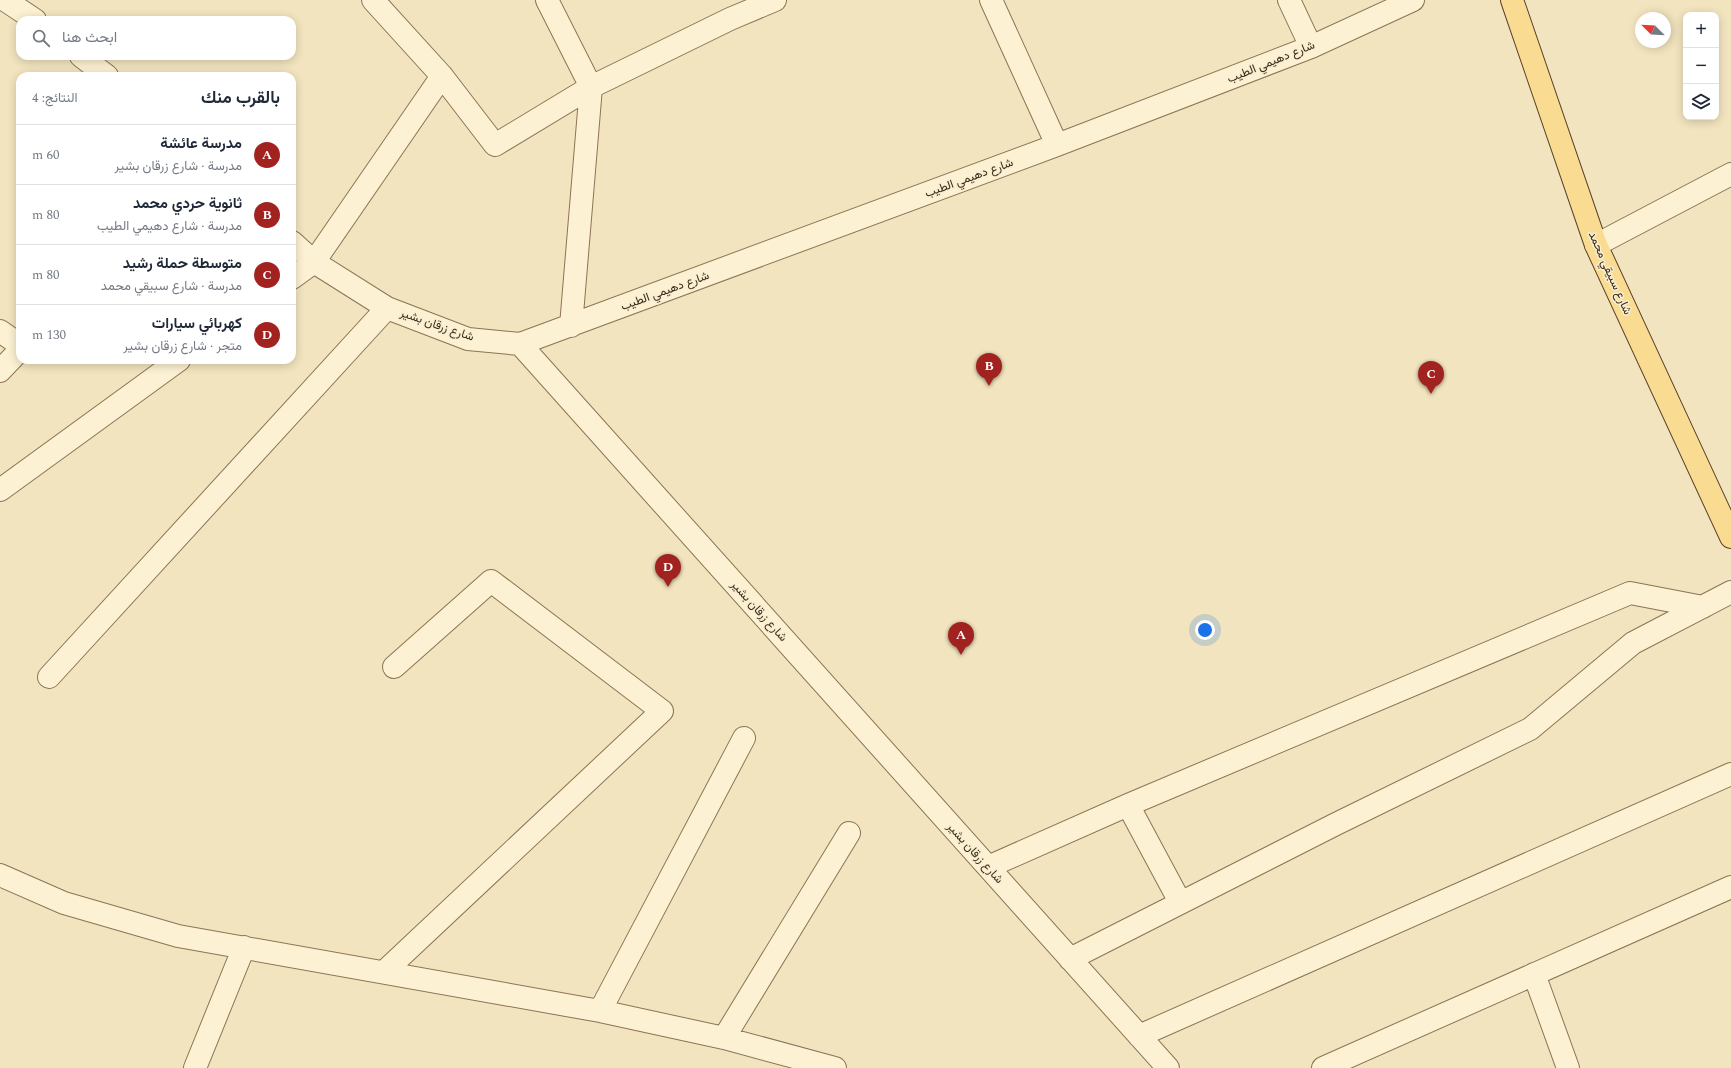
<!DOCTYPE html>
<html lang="ar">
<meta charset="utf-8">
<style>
body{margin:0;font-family:Spectral,Vazirmatn,serif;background:#f2f2f3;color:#1f2937;direction:rtl}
.controls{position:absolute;right:12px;top:12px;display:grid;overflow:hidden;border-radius:8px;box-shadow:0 2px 10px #0003}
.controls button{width:36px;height:36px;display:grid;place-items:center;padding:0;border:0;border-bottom:1px solid #e0e1e3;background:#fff;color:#1f2937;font:20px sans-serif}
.compass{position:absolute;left:1635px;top:12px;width:36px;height:36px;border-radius:50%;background:#fff;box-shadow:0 2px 10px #0003;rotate:294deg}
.you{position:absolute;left:1205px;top:630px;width:14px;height:14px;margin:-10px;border:3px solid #fff;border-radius:50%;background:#1a73e8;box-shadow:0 0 0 6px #1a73e833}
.badge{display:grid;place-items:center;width:26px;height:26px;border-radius:50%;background:#a1221f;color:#fff;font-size:13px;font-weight:700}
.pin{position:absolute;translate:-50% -33px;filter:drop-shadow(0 1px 2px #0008)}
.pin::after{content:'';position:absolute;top:21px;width:14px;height:12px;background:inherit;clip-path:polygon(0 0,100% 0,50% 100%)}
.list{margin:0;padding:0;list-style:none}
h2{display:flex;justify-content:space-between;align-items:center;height:52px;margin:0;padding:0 16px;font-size:17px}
h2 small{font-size:13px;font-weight:400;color:#747a83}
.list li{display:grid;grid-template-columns:26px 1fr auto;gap:12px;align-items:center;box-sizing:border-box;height:60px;padding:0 16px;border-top:1px solid #e0e1e3}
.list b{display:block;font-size:15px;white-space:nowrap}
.list p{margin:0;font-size:13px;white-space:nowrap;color:#747a83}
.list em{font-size:13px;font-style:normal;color:#747a83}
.icon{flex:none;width:22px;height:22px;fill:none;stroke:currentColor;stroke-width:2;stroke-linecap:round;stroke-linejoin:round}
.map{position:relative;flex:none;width:1731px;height:1068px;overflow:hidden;direction:ltr}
.search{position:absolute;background:#fff;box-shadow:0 2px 10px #0003;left:16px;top:16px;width:280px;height:44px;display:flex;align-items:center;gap:10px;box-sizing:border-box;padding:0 14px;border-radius:12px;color:#747a83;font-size:15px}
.panel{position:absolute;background:#fff;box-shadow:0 2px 10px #0003;left:16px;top:72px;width:280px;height:292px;border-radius:12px;direction:rtl}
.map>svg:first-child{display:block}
</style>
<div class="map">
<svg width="1731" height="1068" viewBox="0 0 1731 1068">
<rect width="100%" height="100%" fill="#f2e4be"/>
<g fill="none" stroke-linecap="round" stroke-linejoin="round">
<defs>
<path id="minor" d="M5 0 35 20
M373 0 442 76 495 145 591 87 547 0
M991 0 1057 145
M1289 0 1311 47
M81 56 107 76
M292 242 314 262 387 308 468 339 520 344 1168 1068
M1596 245 1731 174
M292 278 314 262 442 76
M571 326 591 87 730 19 775 0
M0 331 20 345
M520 344 1057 145 1311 47 1413 0
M0 371 20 350
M0 490 179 360
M49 677 387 308
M1128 805 1180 902
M988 867 1128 805 1630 593 1703 607
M0 875 64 903 178 936 600 1011 724 1038 835 1068
M1070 959 1336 824 1530 729 1633 643 1731 592
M384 972 662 711 491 581 394 667
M1534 974 1568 1068
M600 1011 744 738
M1139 1036 1731 774
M724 1038 849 833
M195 1068 244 947
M1323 1068 1731 887"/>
<path id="major" d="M1512 0 1596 245 1731 537"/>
</defs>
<use href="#minor" stroke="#8c7455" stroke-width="24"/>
<use href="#major" stroke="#59412a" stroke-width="24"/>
<use href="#minor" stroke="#fcf1d2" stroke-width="22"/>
<use href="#major" stroke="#f9dc92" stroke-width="22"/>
</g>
<g text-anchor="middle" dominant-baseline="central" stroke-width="3" stroke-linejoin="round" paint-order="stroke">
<g font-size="12" fill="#3a2b1b" stroke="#f9eecf">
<text transform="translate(1271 62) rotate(-22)">شارع دهيمي الطيب</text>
<text transform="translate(969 178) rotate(-20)">شارع دهيمي الطيب</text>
<text transform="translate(1610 273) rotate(66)">شارع سبيقي محمد</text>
<text transform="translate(665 291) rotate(-20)">شارع دهيمي الطيب</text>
<text transform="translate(437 325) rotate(19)">شارع زرقان بشير</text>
<text transform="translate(759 611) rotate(48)">شارع زرقان بشير</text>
<text transform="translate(975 853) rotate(48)">شارع زرقان بشير</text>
</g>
</g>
</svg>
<div class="controls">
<button>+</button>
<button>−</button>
<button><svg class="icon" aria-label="layers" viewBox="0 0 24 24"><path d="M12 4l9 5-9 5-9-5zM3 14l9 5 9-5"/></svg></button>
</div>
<svg class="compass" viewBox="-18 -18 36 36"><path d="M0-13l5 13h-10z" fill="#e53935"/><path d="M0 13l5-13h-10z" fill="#747a83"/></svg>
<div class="you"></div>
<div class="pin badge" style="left:961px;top:655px">A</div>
<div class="pin badge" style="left:989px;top:386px">B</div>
<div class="pin badge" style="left:1431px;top:394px">C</div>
<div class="pin badge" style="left:668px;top:587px">D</div>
<div class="search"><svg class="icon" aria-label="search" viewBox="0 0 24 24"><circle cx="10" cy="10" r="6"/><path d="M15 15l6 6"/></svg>ابحث هنا</div>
<section class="panel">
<h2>بالقرب منك<small>النتائج: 4</small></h2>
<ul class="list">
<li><span class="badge">A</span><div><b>مدرسة عائشة</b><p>مدرسة · شارع زرقان بشير</p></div><em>60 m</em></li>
<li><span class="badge">B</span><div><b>ثانوية حردي محمد</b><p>مدرسة · شارع دهيمي الطيب</p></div><em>80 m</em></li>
<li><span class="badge">C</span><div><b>متوسطة حملة رشيد</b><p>مدرسة · شارع سبيقي محمد</p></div><em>80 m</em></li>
<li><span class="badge">D</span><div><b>كهربائي سيارات</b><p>متجر · شارع زرقان بشير</p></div><em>130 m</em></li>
</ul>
</section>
</div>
